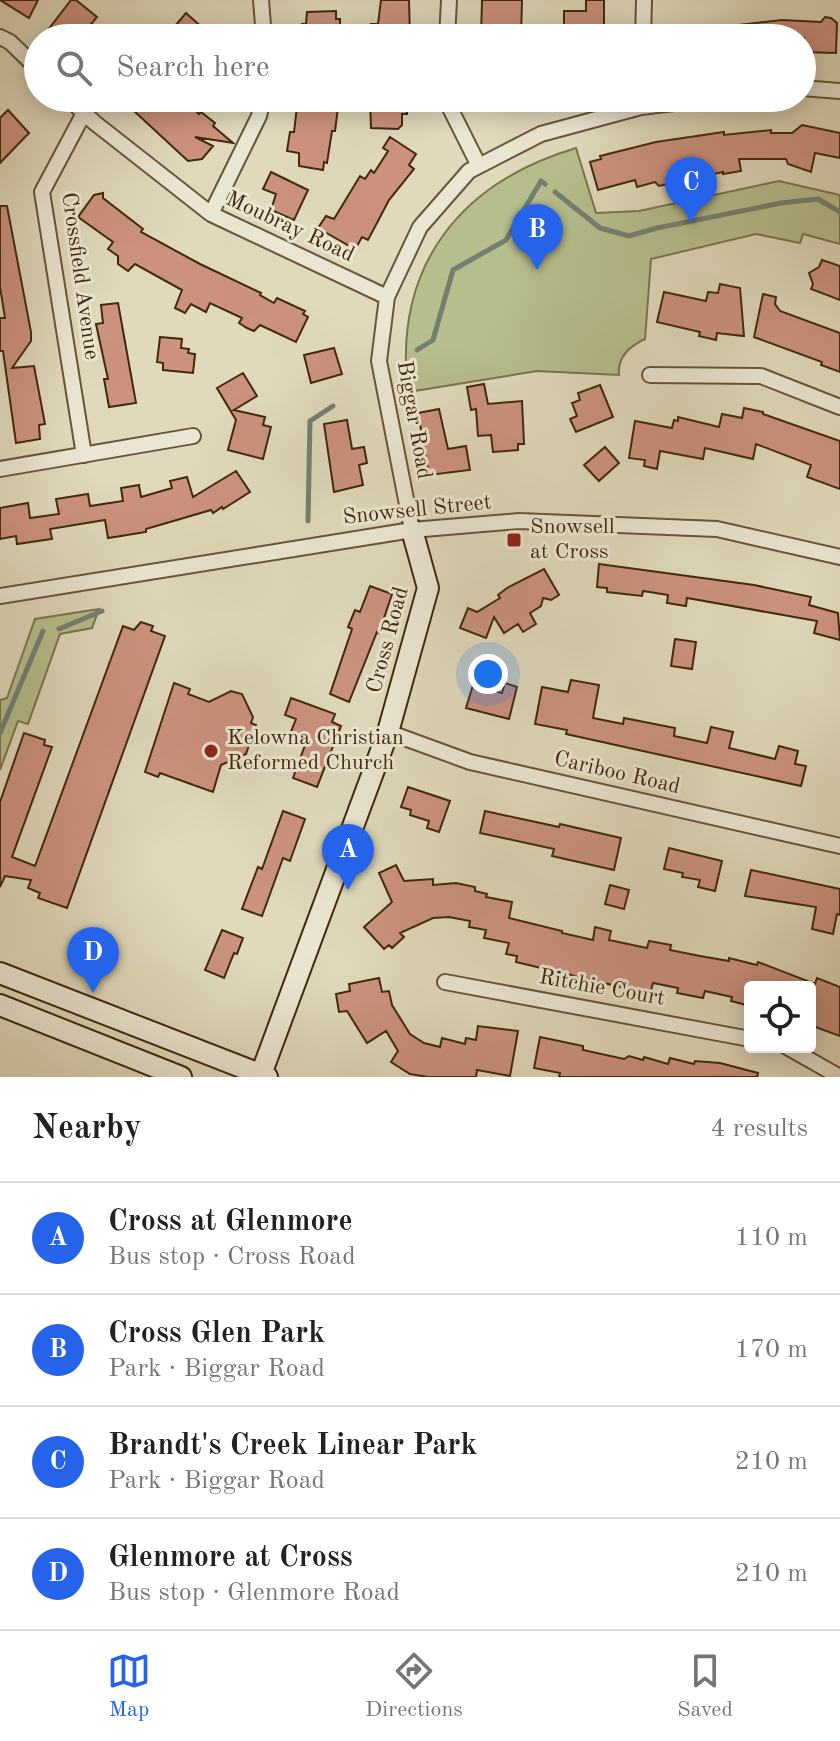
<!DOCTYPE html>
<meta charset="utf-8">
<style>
body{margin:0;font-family:"Old Standard TT",serif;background:#f2f2f2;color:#202124}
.controls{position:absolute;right:24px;bottom:24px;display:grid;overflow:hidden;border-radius:8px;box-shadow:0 4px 20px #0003}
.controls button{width:72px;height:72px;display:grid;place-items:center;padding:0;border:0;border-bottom:2px solid #e0e0e0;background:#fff;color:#202124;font:40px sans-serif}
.you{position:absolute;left:488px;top:674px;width:28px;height:28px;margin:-20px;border:6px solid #fff;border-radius:50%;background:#1a73e8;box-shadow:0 0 0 12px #1a73e833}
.badge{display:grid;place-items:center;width:52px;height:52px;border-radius:50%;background:#2563eb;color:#fff;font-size:26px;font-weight:700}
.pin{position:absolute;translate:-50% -66px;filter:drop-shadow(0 2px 4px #0008)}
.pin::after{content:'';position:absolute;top:42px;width:28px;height:24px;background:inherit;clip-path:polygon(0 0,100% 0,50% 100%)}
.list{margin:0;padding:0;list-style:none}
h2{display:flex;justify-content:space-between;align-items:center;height:104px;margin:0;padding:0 32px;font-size:34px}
h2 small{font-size:26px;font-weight:400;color:#757577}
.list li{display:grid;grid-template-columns:52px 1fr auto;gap:24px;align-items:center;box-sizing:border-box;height:112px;padding:0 32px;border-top:2px solid #e0e0e0}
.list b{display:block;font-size:30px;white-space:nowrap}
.list p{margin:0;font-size:26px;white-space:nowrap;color:#757577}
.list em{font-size:26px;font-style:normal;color:#757577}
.icon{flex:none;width:44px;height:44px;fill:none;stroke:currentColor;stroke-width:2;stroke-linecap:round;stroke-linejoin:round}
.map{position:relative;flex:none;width:840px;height:1077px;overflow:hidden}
.search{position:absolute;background:#fff;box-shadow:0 4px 20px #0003;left:24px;right:24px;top:24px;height:88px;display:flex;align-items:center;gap:20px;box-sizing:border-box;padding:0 28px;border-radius:44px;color:#757577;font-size:30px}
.sheet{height:552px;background:#fff}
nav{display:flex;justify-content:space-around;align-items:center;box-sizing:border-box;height:112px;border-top:2px solid #e0e0e0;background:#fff;font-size:22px;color:#757577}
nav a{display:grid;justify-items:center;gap:4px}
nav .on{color:#2563eb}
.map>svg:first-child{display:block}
</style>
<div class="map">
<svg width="840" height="1077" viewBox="0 0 840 1077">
<rect width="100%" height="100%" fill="#e0d9bc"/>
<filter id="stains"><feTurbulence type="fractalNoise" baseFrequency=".0025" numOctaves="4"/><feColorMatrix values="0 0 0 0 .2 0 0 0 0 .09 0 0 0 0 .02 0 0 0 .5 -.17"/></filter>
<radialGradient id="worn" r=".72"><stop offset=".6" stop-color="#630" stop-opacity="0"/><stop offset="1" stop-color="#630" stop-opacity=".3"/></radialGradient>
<path fill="#b7be8d" stroke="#7c744c" stroke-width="2" d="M576 148 596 213 639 211 779 181 840 195V244L803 234 800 243 756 234 651 259 645 339C630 346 617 357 619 375L537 371 408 392C393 267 459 183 576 148Z
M99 609 92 628 60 634 28 724 18 721 0 770V700L7 698 35 619Z"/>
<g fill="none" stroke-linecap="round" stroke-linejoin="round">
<path stroke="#747f73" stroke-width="5" d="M555 192 600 228 629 236 657 228 781 203 818 199 840 212
M417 350 433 340 453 270 506 240 541 181 545 184
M308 521 310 421 333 406
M59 629 102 611
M0 733 43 631"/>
</g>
<path fill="#cc927e" stroke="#41290b" stroke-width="2" d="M0 0H38L29 18Z
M71 0H76L97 17 80 38 69 32 64 38H58L48 30Z
M381 0H409L410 38 371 37V24H378Z
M482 0H522L521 38H481Z
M586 0H604V30H593V38H568V27H564V11H586Z
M336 11V19H340V35L302 38V24H306L307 12Z
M186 13 214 38H165Z
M825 17 831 18 837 23 836 53 803 52 804 38H706L705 29 782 20 821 22Z
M120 98H182L199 114 201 112 215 123 213 126 233 143 195 137 213 146 202 159 188 161Z
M298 98 339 100 335 131H332L327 163 324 162 323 170 299 166V153L287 151 290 132H294Z
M380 98H407V114H402V125L398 129 371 128 370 101 380 102Z
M8 110 29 133 0 163V118Z
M802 125 840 133V158L815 153 811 172 788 164 786 159H739L741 171 723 174V172L659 186 655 182 637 187 635 180 598 190 590 162 601 159 600 156 656 142 724 132V135L771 130V133H792Z
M390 137 416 154 409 165 414 169 389 200 368 240 362 237 357 246 351 247 318 228 326 216 334 219 360 176 365 179 371 170 374 173 388 151 383 148Z
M271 172 308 190 294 220 271 210 276 194 263 189Z
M103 193V198L143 229 141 232 200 264 261 293 260 295 274 303 277 298 305 311 303 314 308 317 296 342 260 325 254 331 247 328 239 323 242 318 210 303 206 312 191 304 185 313 175 308 182 290 135 264 128 271 118 264V256L108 249 113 242 78 217 94 195Z
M0 206H7L31 332V341L12 368 34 366 45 424 39 425 40 439 16 443 3 351H0V318H5L0 287Z
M822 260 840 266V300L811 289 813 284 809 273 819 267Z
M720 284 740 288 744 336 717 333 716 340 699 336 700 332 657 322 664 292 706 301 708 292 718 293Z
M763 294 776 297 775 304 780 311 840 333V372L821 365 822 362 754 337Z
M118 303 136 403 109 407 104 379H108L96 324 103 323 101 305Z
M160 337 182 339 181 348 189 349 188 353 195 354 193 373 163 370V363L157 362Z
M334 348 342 374 311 383 304 355Z
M243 373 257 396 234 410 265 417 263 425 271 427 263 459 228 450 236 420 217 388Z
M484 384 488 404 522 401 524 444H518V450L493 452 491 435 478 436 476 409 471 410 467 387Z
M600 385 613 417 576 432 570 419 577 416 572 403 580 400 578 393Z
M744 408 763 412V414L840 441V489L807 477 811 465 756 444 753 459 705 448 703 459 660 451 657 469 644 466 645 460 629 458 635 421 672 428 674 420 678 421V417L719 427 722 414 742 418Z
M439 409 448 449 466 446 470 470 429 475 418 413Z
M347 420 352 449 364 447 367 463 359 465 363 485 334 492 324 424Z
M605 447 619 463 599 481 584 465Z
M236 471 250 492 223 509 222 507 213 513 211 510 146 529V532L108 538 105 520 50 529 52 539 17 544 16 536 0 539V508L28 503 30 518 59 514 56 499 88 494 90 506 123 501 121 488 139 485 141 497 172 488 170 481 187 477 193 497Z
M599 564 754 585 811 597 809 605 838 613 840 640 814 633 817 621 687 598 686 606 667 603 668 595 643 591 642 596 607 592V588L597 587Z
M544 569 559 595 551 600 543 598 541 606 530 613 536 624 523 632 518 624 504 633 494 617 486 638 460 628 468 608 477 612 500 598 498 595 507 588Z
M370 586 392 594 379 633 377 632 349 702 330 694 352 629 348 627 355 610 360 612Z
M141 622 153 626 151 631 165 636 67 908 38 898 40 893 28 888 31 880 5 876 0 887V802L24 733 45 740 44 745 52 747 12 857 35 866 123 626 134 630Z
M675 639 696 642 692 669 671 666Z
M571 680 599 685 593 718 623 724 624 718 675 728 674 736 707 743 711 727 733 732 729 748 775 759 779 746 798 751 795 764 806 766 801 786 566 734 567 730 535 724 542 687 568 692Z
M174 683 190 689 188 694 209 702 231 691 242 694 253 717 251 723 256 725 246 754 221 765 213 792 160 773 158 777 145 772Z
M505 683 517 687 509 719 466 708 473 685 502 693Z
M291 698 335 714 332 722 341 726 317 787 293 778 305 745 288 739 296 719 285 715Z
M408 787 450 801 439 832 427 828 429 821 410 815 411 810 401 807Z
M283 811 305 819 290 861 283 858 262 916 242 909 258 867 262 869Z
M485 811 559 827 560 824 621 838 614 870 552 856 554 849 480 833Z
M669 848 722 861 715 891 698 887 700 880 682 877 683 873 664 869Z
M396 865 404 881 433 879V885L456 883 475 887V891L487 894 486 897 512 902 509 918 562 931V933L593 940 595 927 611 931 609 940 647 948 649 941 671 945 670 950 700 956 729 961V958L757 965 758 962 815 984 817 978 840 987V1036L810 1025V987H750V1006L731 1001 732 997 705 991 703 998 677 993 678 988 653 983 650 994 516 962 517 956 506 954 509 943 484 938 486 930 469 927 470 921 449 917 433 918 400 933 404 937 392 948 389 945 384 949 364 927 392 902 379 873Z
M751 870 840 889V915L837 914 833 934 812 929 816 907 745 896Z
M610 885 629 890 624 909 605 904Z
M222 930 243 938 237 954 234 953 224 978 205 970Z
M379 978 382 992 389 991 392 1005 410 1034 424 1043 440 1047 442 1038 465 1044 466 1038 476 1040 478 1026 518 1031 510 1076 477 1070 476 1077H428L410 1074 391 1062 398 1051 386 1031 367 1043 347 1011 339 1012 336 994 350 991 349 984Z
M540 1037 583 1046V1050L624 1059 629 1056 643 1060 644 1057 668 1064 670 1058 694 1064 695 1061 720 1063 758 1073 757 1077H559L560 1073 534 1068Z"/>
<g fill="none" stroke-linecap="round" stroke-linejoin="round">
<defs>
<path id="street" d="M261 0 264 38
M0 37 10 42 38 69
M447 38 449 0
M643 38 644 0
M802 88 840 91
M68 98 95 123 211 214 387 297
M445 98 479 166
M211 214 259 116 263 98
M650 375 761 376 840 407
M84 455 42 192 84 113
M0 469 193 436
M412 530 379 361 387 297 420 227 469 171 541 134 641 107 715 98
M0 596 412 530 519 521 717 529 840 557
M388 732 470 762 840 846
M445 982 750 1039
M787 1047 840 1077"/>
<path id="secondary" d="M0 973 267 1077
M0 1005 181 1077
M260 1077 388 732 428 588 412 530"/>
</defs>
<use href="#street" stroke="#695537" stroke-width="18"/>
<use href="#secondary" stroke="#41290b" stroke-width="24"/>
<use href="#street" stroke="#ebe6d3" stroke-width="14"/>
<use href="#secondary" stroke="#ebe6d3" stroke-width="20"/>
</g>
<g fill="#8f2418" stroke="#ebe6d3" stroke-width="3">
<rect x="506" y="532" width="16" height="16" rx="4"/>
<circle cx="211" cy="751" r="8"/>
</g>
<g text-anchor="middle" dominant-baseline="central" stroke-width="6" stroke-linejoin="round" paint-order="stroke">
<g font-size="22" fill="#41290b" stroke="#ebe6d3">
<text transform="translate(290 227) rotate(25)">Moubray Road</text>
<text transform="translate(80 276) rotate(82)">Crossfield Avenue</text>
<text transform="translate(414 420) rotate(80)">Biggar Road</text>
<text transform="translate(417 510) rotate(-6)">Snowsell Street</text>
<text transform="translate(388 640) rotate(-75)">Cross Road</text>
<text transform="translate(617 773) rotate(13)">Cariboo Road</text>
<text transform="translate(602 988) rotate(10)">Ritchie Court</text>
</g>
<g font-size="22" fill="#41290b" stroke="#ebe6d3" text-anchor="start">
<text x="530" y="527">Snowsell<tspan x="530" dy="25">at Cross</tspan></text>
<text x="227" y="738">Kelowna Christian<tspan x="227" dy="25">Reformed Church</tspan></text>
</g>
</g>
<rect width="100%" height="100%" filter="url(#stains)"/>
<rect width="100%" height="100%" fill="url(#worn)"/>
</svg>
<div class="controls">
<button><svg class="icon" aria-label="locate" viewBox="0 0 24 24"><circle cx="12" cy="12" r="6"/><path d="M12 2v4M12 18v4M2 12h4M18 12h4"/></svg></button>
</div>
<div class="you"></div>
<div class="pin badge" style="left:348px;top:890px">A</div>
<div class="pin badge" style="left:537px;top:270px">B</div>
<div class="pin badge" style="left:691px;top:223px">C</div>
<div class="pin badge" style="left:93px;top:993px">D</div>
<div class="search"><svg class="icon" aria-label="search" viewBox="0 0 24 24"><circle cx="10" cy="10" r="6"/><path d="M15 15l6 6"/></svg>Search here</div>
</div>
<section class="sheet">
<h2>Nearby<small>4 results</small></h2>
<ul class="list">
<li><span class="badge">A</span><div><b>Cross at Glenmore</b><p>Bus stop · Cross Road</p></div><em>110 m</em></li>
<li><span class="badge">B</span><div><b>Cross Glen Park</b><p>Park · Biggar Road</p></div><em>170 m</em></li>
<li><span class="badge">C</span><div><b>Brandt's Creek Linear Park</b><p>Park · Biggar Road</p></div><em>210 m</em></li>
<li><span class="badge">D</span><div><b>Glenmore at Cross</b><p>Bus stop · Glenmore Road</p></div><em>210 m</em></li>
</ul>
</section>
<nav>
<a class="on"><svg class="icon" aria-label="map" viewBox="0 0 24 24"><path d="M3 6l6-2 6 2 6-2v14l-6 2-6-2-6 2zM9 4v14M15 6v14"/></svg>Map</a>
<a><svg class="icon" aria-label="directions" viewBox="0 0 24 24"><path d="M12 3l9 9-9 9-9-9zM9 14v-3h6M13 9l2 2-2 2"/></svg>Directions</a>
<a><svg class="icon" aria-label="saved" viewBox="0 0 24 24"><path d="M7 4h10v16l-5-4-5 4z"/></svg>Saved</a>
</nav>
